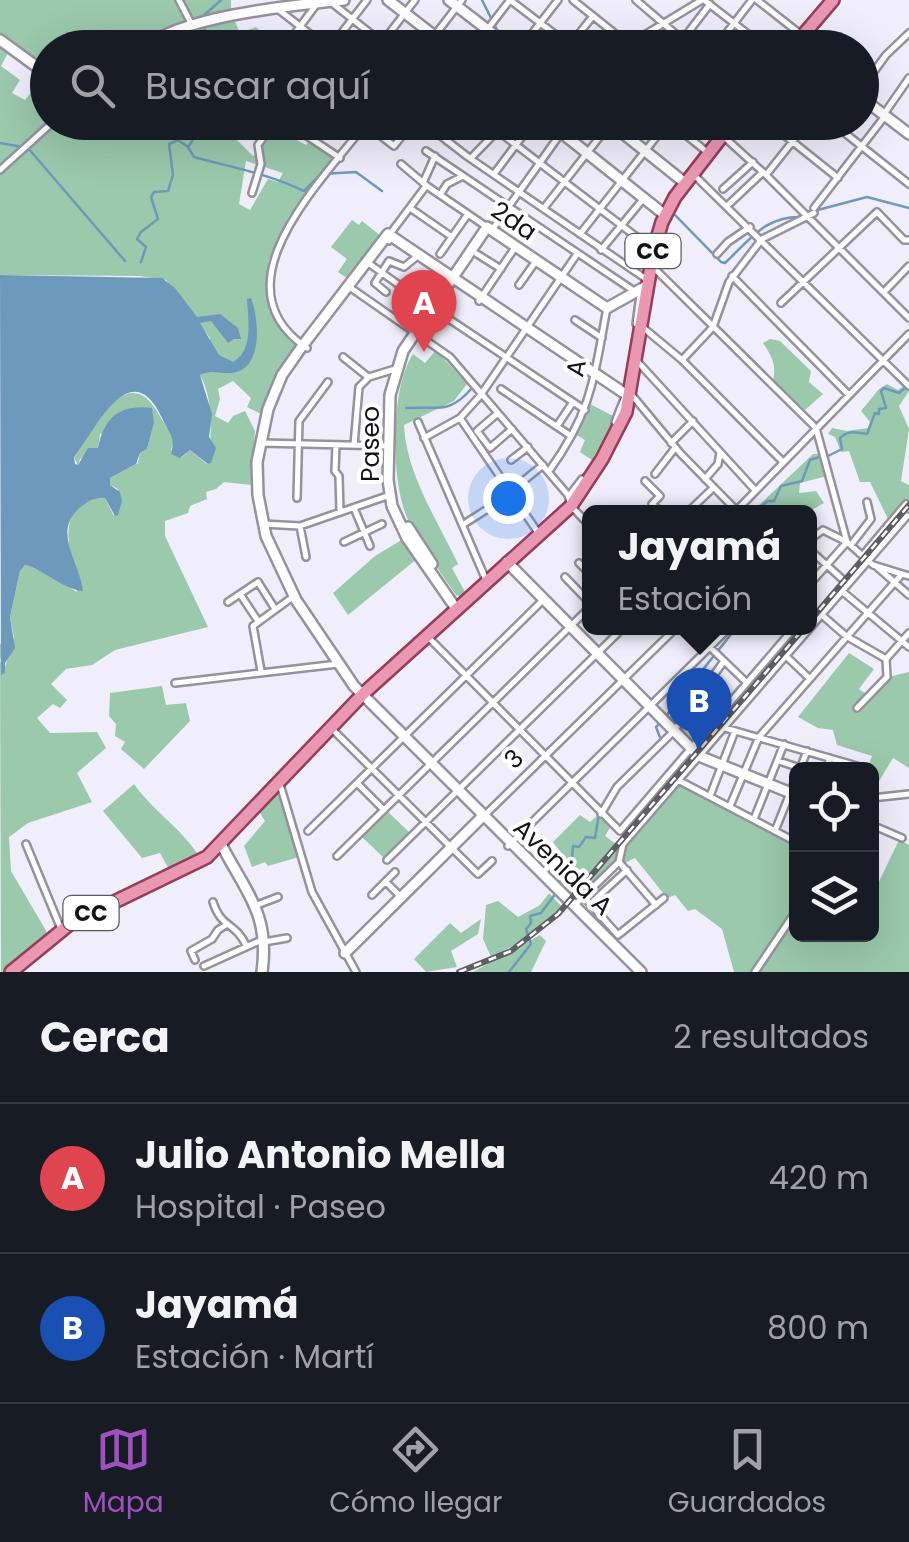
<!DOCTYPE html>
<html lang="es">
<meta charset="utf-8">
<style>
body{margin:0;font-family:Poppins,sans-serif;background:#20242c;color:#f1f3f6}
.controls{position:absolute;right:30px;bottom:30px;display:grid;overflow:hidden;border-radius:15px;box-shadow:0 10px 40px #0002}
.controls button{width:90px;height:90px;display:grid;place-items:center;padding:0;border:0;border-bottom:2px solid #363941;background:#171b24;color:#f1f3f6;font:50px sans-serif}
.you{position:absolute;left:508px;top:498px;width:35px;height:35px;margin:-25px;border:8px solid #fff;border-radius:50%;background:#1a73e8;box-shadow:0 0 0 15px #1a73e833}
.badge{display:grid;place-items:center;width:65px;height:65px;border-radius:50%;background:#a051c1;color:#fff;font-size:32px;font-weight:700}
.pin{position:absolute;translate:-50% -82px;filter:drop-shadow(0 2px 5px #0008)}
.pin::after{content:'';position:absolute;top:52px;width:35px;height:30px;background:inherit;clip-path:polygon(0 0,100% 0,50% 100%)}
.popup{position:absolute;left:582px;top:505px;width:235px;height:130px;box-sizing:border-box;display:grid;place-content:center;border-radius:15px;background:#171b24;filter:drop-shadow(0 2px 8px #0005);font-size:32px;white-space:nowrap;color:#9ea1a6}
.popup b{font-size:38px;color:#f1f3f6}
.popup::after{content:'';position:absolute;left:50%;top:100%;margin-left:-20px;border:20px solid transparent;border-top-color:#171b24}
.list{margin:0;padding:0;list-style:none}
h2{display:flex;justify-content:space-between;align-items:center;height:130px;margin:0;padding:0 40px;font-size:42px}
h2 small{font-size:32px;font-weight:400;color:#9ea1a6}
.list li{display:grid;grid-template-columns:65px 1fr auto;gap:30px;align-items:center;box-sizing:border-box;height:150px;padding:0 40px;border-top:2px solid #363941}
.list b{display:block;font-size:38px;white-space:nowrap}
.list p{margin:0;font-size:32px;white-space:nowrap;color:#9ea1a6}
.list em{font-size:32px;font-style:normal;color:#9ea1a6}
.icon{flex:none;width:55px;height:55px;fill:none;stroke:currentColor;stroke-width:2;stroke-linecap:round;stroke-linejoin:round}
.map{position:relative;flex:none;width:909px;height:972px;overflow:hidden}
.search{position:absolute;background:#171b24;box-shadow:0 10px 40px #0002;left:30px;right:30px;top:30px;height:110px;display:flex;align-items:center;gap:25px;box-sizing:border-box;padding:0 35px;border-radius:55px;color:#9ea1a6;font-size:38px}
.sheet{height:430px;background:#171b24}
nav{display:flex;justify-content:space-around;align-items:center;box-sizing:border-box;height:140px;border-top:2px solid #363941;background:#171b24;font-size:28px;color:#9ea1a6}
nav a{display:grid;justify-items:center;gap:5px}
nav .on{color:#a051c1}
.map>svg:first-child{display:block}
</style>
<div class="map">
<svg width="909" height="972" viewBox="0 0 909 972">
<rect width="100%" height="100%" fill="#f1eefb"/>
<path fill="#9ac9ac" fill-rule="evenodd" d="M0 0H231V14C198 20 162 23 137 47L48 48 47 73 0 38Z
M234 19 240 33 256 27 277 47 150 48C170 28 207 24 234 19Z
M0 45 9 51 1 66 20 80 12 93 25 100 43 77 47 80 48 122 242 123 234 137 253 156 261 153 260 145 278 123 294 130 291 137 306 145 311 140 338 157 289 216 268 262 279 322 285 335 300 345 272 389 261 414 247 407 251 398 233 381 218 389 220 399 215 416 228 423 233 416 245 411 255 431 251 485 224 482 216 489 206 492 207 499 190 506 188 513 165 521V536L208 627 115 650 92 665 66 669 51 684 67 700 60 708 53 704 37 718 50 733 97 732 106 748 77 773 92 802 28 823 9 837 11 871 48 934 1 972 0 643 3 650 0 661 5 667 14 637 10 617 20 571 25 565C35 567 67 585 77 592 72 558 50 499 105 498L114 516 118 489 110 485V478L138 463 140 453 147 449 154 423 100 434 98 448 80 459 78 466 74 457C89 440 96 412 116 399 142 382 153 404 164 423 170 434 177 436 171 450L182 457 190 450 207 464 211 463C209 433 215 401 200 375L208 370 210 338 166 280 139 276 0 275ZM246 161 283 173 278 182 268 179 250 210 239 204Z
M352 220 359 225 362 221 381 236 348 279 338 272 347 259 331 247Z
M770 339 780 341 811 371 809 382 823 394 805 410 773 380C777 365 771 355 763 343Z
M436 350 467 384 454 401 404 425C406 474 438 521 458 564L452 568 466 594 462 597 456 595C440 571 422 548 409 522 390 485 390 388 413 354L425 363Z
M887 384 898 390 904 386 909 391 899 406 909 429 901 481 909 485V510L873 553 867 549 889 521 870 482H860L849 451 841 452 835 437 828 434 832 428 847 431 868 428 870 422 861 411 879 389Z
M590 404 615 417 592 460 580 452 585 440 575 434Z
M813 454H820L827 476 800 483 799 493 816 491 824 503 808 512H767L759 505Z
M403 539 418 558 348 615 333 593 375 556Z
M849 653 874 669 859 689 869 696 888 677 909 672V768L893 758 872 793V769H867L872 756 837 745 833 730 818 728 798 717Z
M162 686 166 705 186 703 190 721 144 769 121 749 125 742 115 736 116 724 109 716 110 693Z
M677 782 796 844V905L751 972H734L722 929 695 909 688 911 675 895 667 898 635 858 625 863 617 861 574 901 554 880 567 861 553 842 580 815 590 822 599 814 611 826 605 836 620 847Z
M134 784C153 811 181 828 199 856L170 871 160 853 142 858 103 811Z
M278 790 299 857 268 866 265 862 252 867 244 846 265 821 259 811Z
M387 811 410 833 384 858 361 836Z
M899 840 909 845V972H759L796 917V934H872V896Z
M549 893 562 907 524 940 491 957 483 939 486 905 498 901 518 917 540 905Z
M481 919 478 934 451 951 457 967 426 972 414 959 450 923 461 933Z
M540 935 546 941 531 972H473Z"/>
<path fill="#6d9abc" d="M0 275 162 278 175 288 197 317 220 314 238 328 241 339H234L228 343 211 321 200 323 219 355 233 362C254 350 248 320 247 299L251 298C259 319 264 370 231 373 219 374 211 369 200 375L212 414 209 437 216 448 211 463 208 464 190 450 180 458 171 454C176 436 169 434 162 418 130 350 94 433 74 457L75 464 78 465 88 448H98C104 417 120 404 152 408L154 423 147 449 140 453 136 464 110 478V485L120 492 122 501 118 515 115 516 105 498C95 498 89 500 82 506 50 530 80 562 83 591 62 589 45 570 25 565L20 571 10 617 15 648 5 663V673L1 675Z"/>
<g fill="none" stroke-linecap="round" stroke-linejoin="round">
<path stroke="#6d9abc" stroke-width="2.5" d="M482 0 499 34
M201 18 221 0
M203 25 211 48
M0 143 28 148 125 261
M188 147 194 157C234 168 266 173 304 191L321 174 356 172 382 191
M814 211 867 197 909 208
M673 213 721 262 725 263C750 240 764 216 802 217
M141 262 146 247 137 239 141 232 158 219 151 197 154 192 168 191 173 175 169 144 178 140 188 147 205 122
M406 408C438 406 449 415 472 388
M828 456 842 449 840 438C849 429 856 433 867 434L875 413 879 414V409L886 408 881 391 884 388 899 393 906 387
M754 512 768 501H774L781 486 802 481 810 460 822 456
M666 716 736 628
M661 722 656 727 661 740
M602 807 617 784
M561 887 571 869 573 846 579 847 586 837 595 838 599 814
M509 972 531 944 526 929 531 923 530 916 541 913 556 893"/>
<defs>
<path id="street" d="M179 0 191 23
M573 0 633 48
M636 0 678 36 687 34 704 48
M704 0 766 48
M757 0 799 33
M332 3 389 48
M279 10 328 48
M687 34 710 4
M570 45 593 16
M284 48 316 5
M330 48 367 0
M378 48 415 0
M425 48 462 0
M473 48 510 0 573 48
M521 48 558 0
M623 48 702 0
M669 48 678 36
M715 48 752 0
M862 88 886 55 909 33
M884 114 909 78
M286 122 340 158
M363 122 394 146 413 122
M423 122 468 157 646 279
M486 122 651 248
M670 122 707 152
M768 122 838 178
M831 122 909 184
M310 136 320 122
M723 136 766 175 909 318
M447 141 462 122
M426 151 640 295
M471 158 506 122
M401 164 427 186 487 227
M0 170 53 122
M494 174 533 122
M693 174 909 386
M766 175 808 122
M423 183 435 156
M723 189 753 162
M252 193 261 164 258 145 274 122
M440 195 447 184 463 176
M727 206 763 172
M410 208 452 237
M544 208 609 125
M814 208 885 116
M492 230 561 133
M580 234 668 122
M389 241 390 234 426 186
M601 250 644 198
M440 254 468 214
M477 254 501 269
M717 254 728 242 750 227
M367 262 413 295
M654 268 816 428 847 542
M732 276 849 395
M519 285 536 261
M348 286 450 357 568 495 571 506 589 525
M386 292 375 283 389 261 404 267 415 258
M884 292 909 266
M479 301 516 246
M781 303 877 212 904 240H909
M434 309 585 410
M397 318 421 284
M575 320 602 338
M636 324 640 295
M640 325 682 360 782 461
M307 348C213 285 323 180 367 122
M343 357 368 377
M682 360 713 327 729 282 762 239 814 213
M637 361 754 489
M501 389 571 436
M631 394 681 454 736 510
M498 413 477 431 490 448 512 429
M460 418 539 534
M418 422 486 580
M615 422 624 399
M557 426 573 402
M424 438 460 418 480 396 577 254
M261 443 390 446
M671 443 693 421
M336 445 335 471 339 476 340 512
M354 445 359 387 369 377 395 369
M511 460 528 447
M549 471C592 412 594 377 607 308
M655 474 675 448
M705 479 718 464 720 453
M645 481 660 496 652 504 661 512
M522 482 543 465
M569 496 582 479
M297 498 299 421 328 382
M354 508 370 546
M736 511 909 334
M688 512 713 488
M263 524 300 526 390 495
M464 524 511 494
M300 526 306 557
M809 540 823 530 847 542 873 565 909 576
M344 542 382 524
M851 545 871 519 867 502
M809 549 841 578
M863 555 906 504
M579 563 589 573
M876 566 909 595
M565 577 589 602
M809 585 847 542
M843 592 909 647
M240 594 258 621
M228 602 258 582 275 609
M823 616 846 636 886 659
M690 628 747 683
M427 636 620 831 794 628
M787 657 809 678
M886 659 909 633
M261 671 253 626 294 596
M175 683 338 664
M857 708 887 677 886 659
M331 728 478 874 492 861
M725 728 857 766 855 769
M779 761 800 768
M800 769 807 751
M826 769 830 758
M678 780 796 842
M279 781 312 892 356 972
M358 784 384 810
M710 796 735 731
M872 798 909 794
M730 806 759 737 902 574
M486 814 676 628
M601 814 617 787 673 732 724 661
M754 819 784 744
M872 825 902 838
M308 831 543 600
M775 831 796 778
M26 844 61 929
M508 846 729 628
M337 856 589 608
M387 860 623 628
M619 862 656 905
M543 872 559 857
M386 882 402 898
M372 895 395 872
M584 897 618 935 664 898
M213 902C221 928 235 922 246 945
M576 904 619 862 623 844 907 516
M590 904 627 870
M257 905 278 897
M264 942 287 938
M195 960 191 951 212 939 218 930 226 925
M204 966 264 939
M755 972 796 911"/>
<path id="secondary" d="M388 0 450 48
M449 0 511 48
M0 40 48 75
M145 48C179 16 296 5 344 0
M862 98 909 134
M548 122 665 215
M609 122 685 183
M630 397 388 234 303 345 282 375 268 409 257 462 258 495 266 536 296 600 354 686 641 972
M408 527 432 564
M507 562 699 756 796 795
M457 610 407 538 392 506 388 480 390 395 403 351 487 227 607 308 648 285
M221 844C246 893 270 913 262 972
M345 953 483 816"/>
<path id="primary" d="M792 48 833 0
M11 972 71 923 207 857 363 694 571 506 602 459 626 412 654 249 662 222 675 197 733 122"/>
</defs>
<use href="#street" stroke="#95929e" stroke-width="10"/>
<use href="#secondary" stroke="#95929e" stroke-width="14"/>
<use href="#primary" stroke="#963d5a" stroke-width="16"/>
<use href="#street" stroke="#fff" stroke-width="5"/>
<use href="#secondary" stroke="#fff" stroke-width="9"/>
<use href="#primary" stroke="#ea98b2" stroke-width="11"/>
<defs>
<path id="rail" d="M809 622 909 505
M459 972 511 951 558 914 804 628"/>
</defs>
<use href="#rail" stroke="#5e5d64" stroke-width="6"/>
<use href="#rail" stroke="#fff" stroke-width="2.5" stroke-dasharray="8" stroke-linecap="butt"/>
</g>
<g text-anchor="middle" dominant-baseline="central" stroke-width="8" stroke-linejoin="round" paint-order="stroke">
<g fill="#fff" stroke="#5a595c" stroke-width="2.5">
<rect x="625.5" y="234" width="55" height="34" rx="8"/>
<rect x="63.5" y="896" width="55" height="34" rx="8"/>
</g>
<g font-size="22" font-weight="bold" fill="#131216">
<text x="653" y="251">CC</text>
<text x="91" y="913">CC</text>
</g>
<g font-size="25" fill="#131216" stroke="#fff">
<text transform="translate(514 221) rotate(34)">2da</text>
<text transform="translate(576 368) rotate(-79)">A</text>
<text transform="translate(370 444) rotate(-90)">Paseo</text>
<text transform="translate(514 759) rotate(-44)">3</text>
<text transform="translate(563 867) rotate(44)">Avenida A</text>
</g>
</g>
</svg>
<div class="controls">
<button><svg class="icon" aria-label="locate" viewBox="0 0 24 24"><circle cx="12" cy="12" r="6"/><path d="M12 2v4M12 18v4M2 12h4M18 12h4"/></svg></button>
<button><svg class="icon" aria-label="layers" viewBox="0 0 24 24"><path d="M12 4l9 5-9 5-9-5zM3 14l9 5 9-5"/></svg></button>
</div>
<div class="you"></div>
<div class="pin badge" style="left:424px;top:352px;background:#e0444e">A</div>
<div class="pin badge" style="left:699px;top:750px;background:#1a4fb4">B</div>
<div class="popup"><b>Jayamá</b>Estación</div>
<div class="search"><svg class="icon" aria-label="search" viewBox="0 0 24 24"><circle cx="10" cy="10" r="6"/><path d="M15 15l6 6"/></svg>Buscar aquí</div>
</div>
<section class="sheet">
<h2>Cerca<small>2 resultados</small></h2>
<ul class="list">
<li><span class="badge" style="background:#e0444e">A</span><div><b>Julio Antonio Mella</b><p>Hospital · Paseo</p></div><em>420 m</em></li>
<li><span class="badge" style="background:#1a4fb4">B</span><div><b>Jayamá</b><p>Estación · Martí</p></div><em>800 m</em></li>
</ul>
</section>
<nav>
<a class="on"><svg class="icon" aria-label="map" viewBox="0 0 24 24"><path d="M3 6l6-2 6 2 6-2v14l-6 2-6-2-6 2zM9 4v14M15 6v14"/></svg>Mapa</a>
<a><svg class="icon" aria-label="directions" viewBox="0 0 24 24"><path d="M12 3l9 9-9 9-9-9zM9 14v-3h6M13 9l2 2-2 2"/></svg>Cómo llegar</a>
<a><svg class="icon" aria-label="saved" viewBox="0 0 24 24"><path d="M7 4h10v16l-5-4-5 4z"/></svg>Guardados</a>
</nav>
